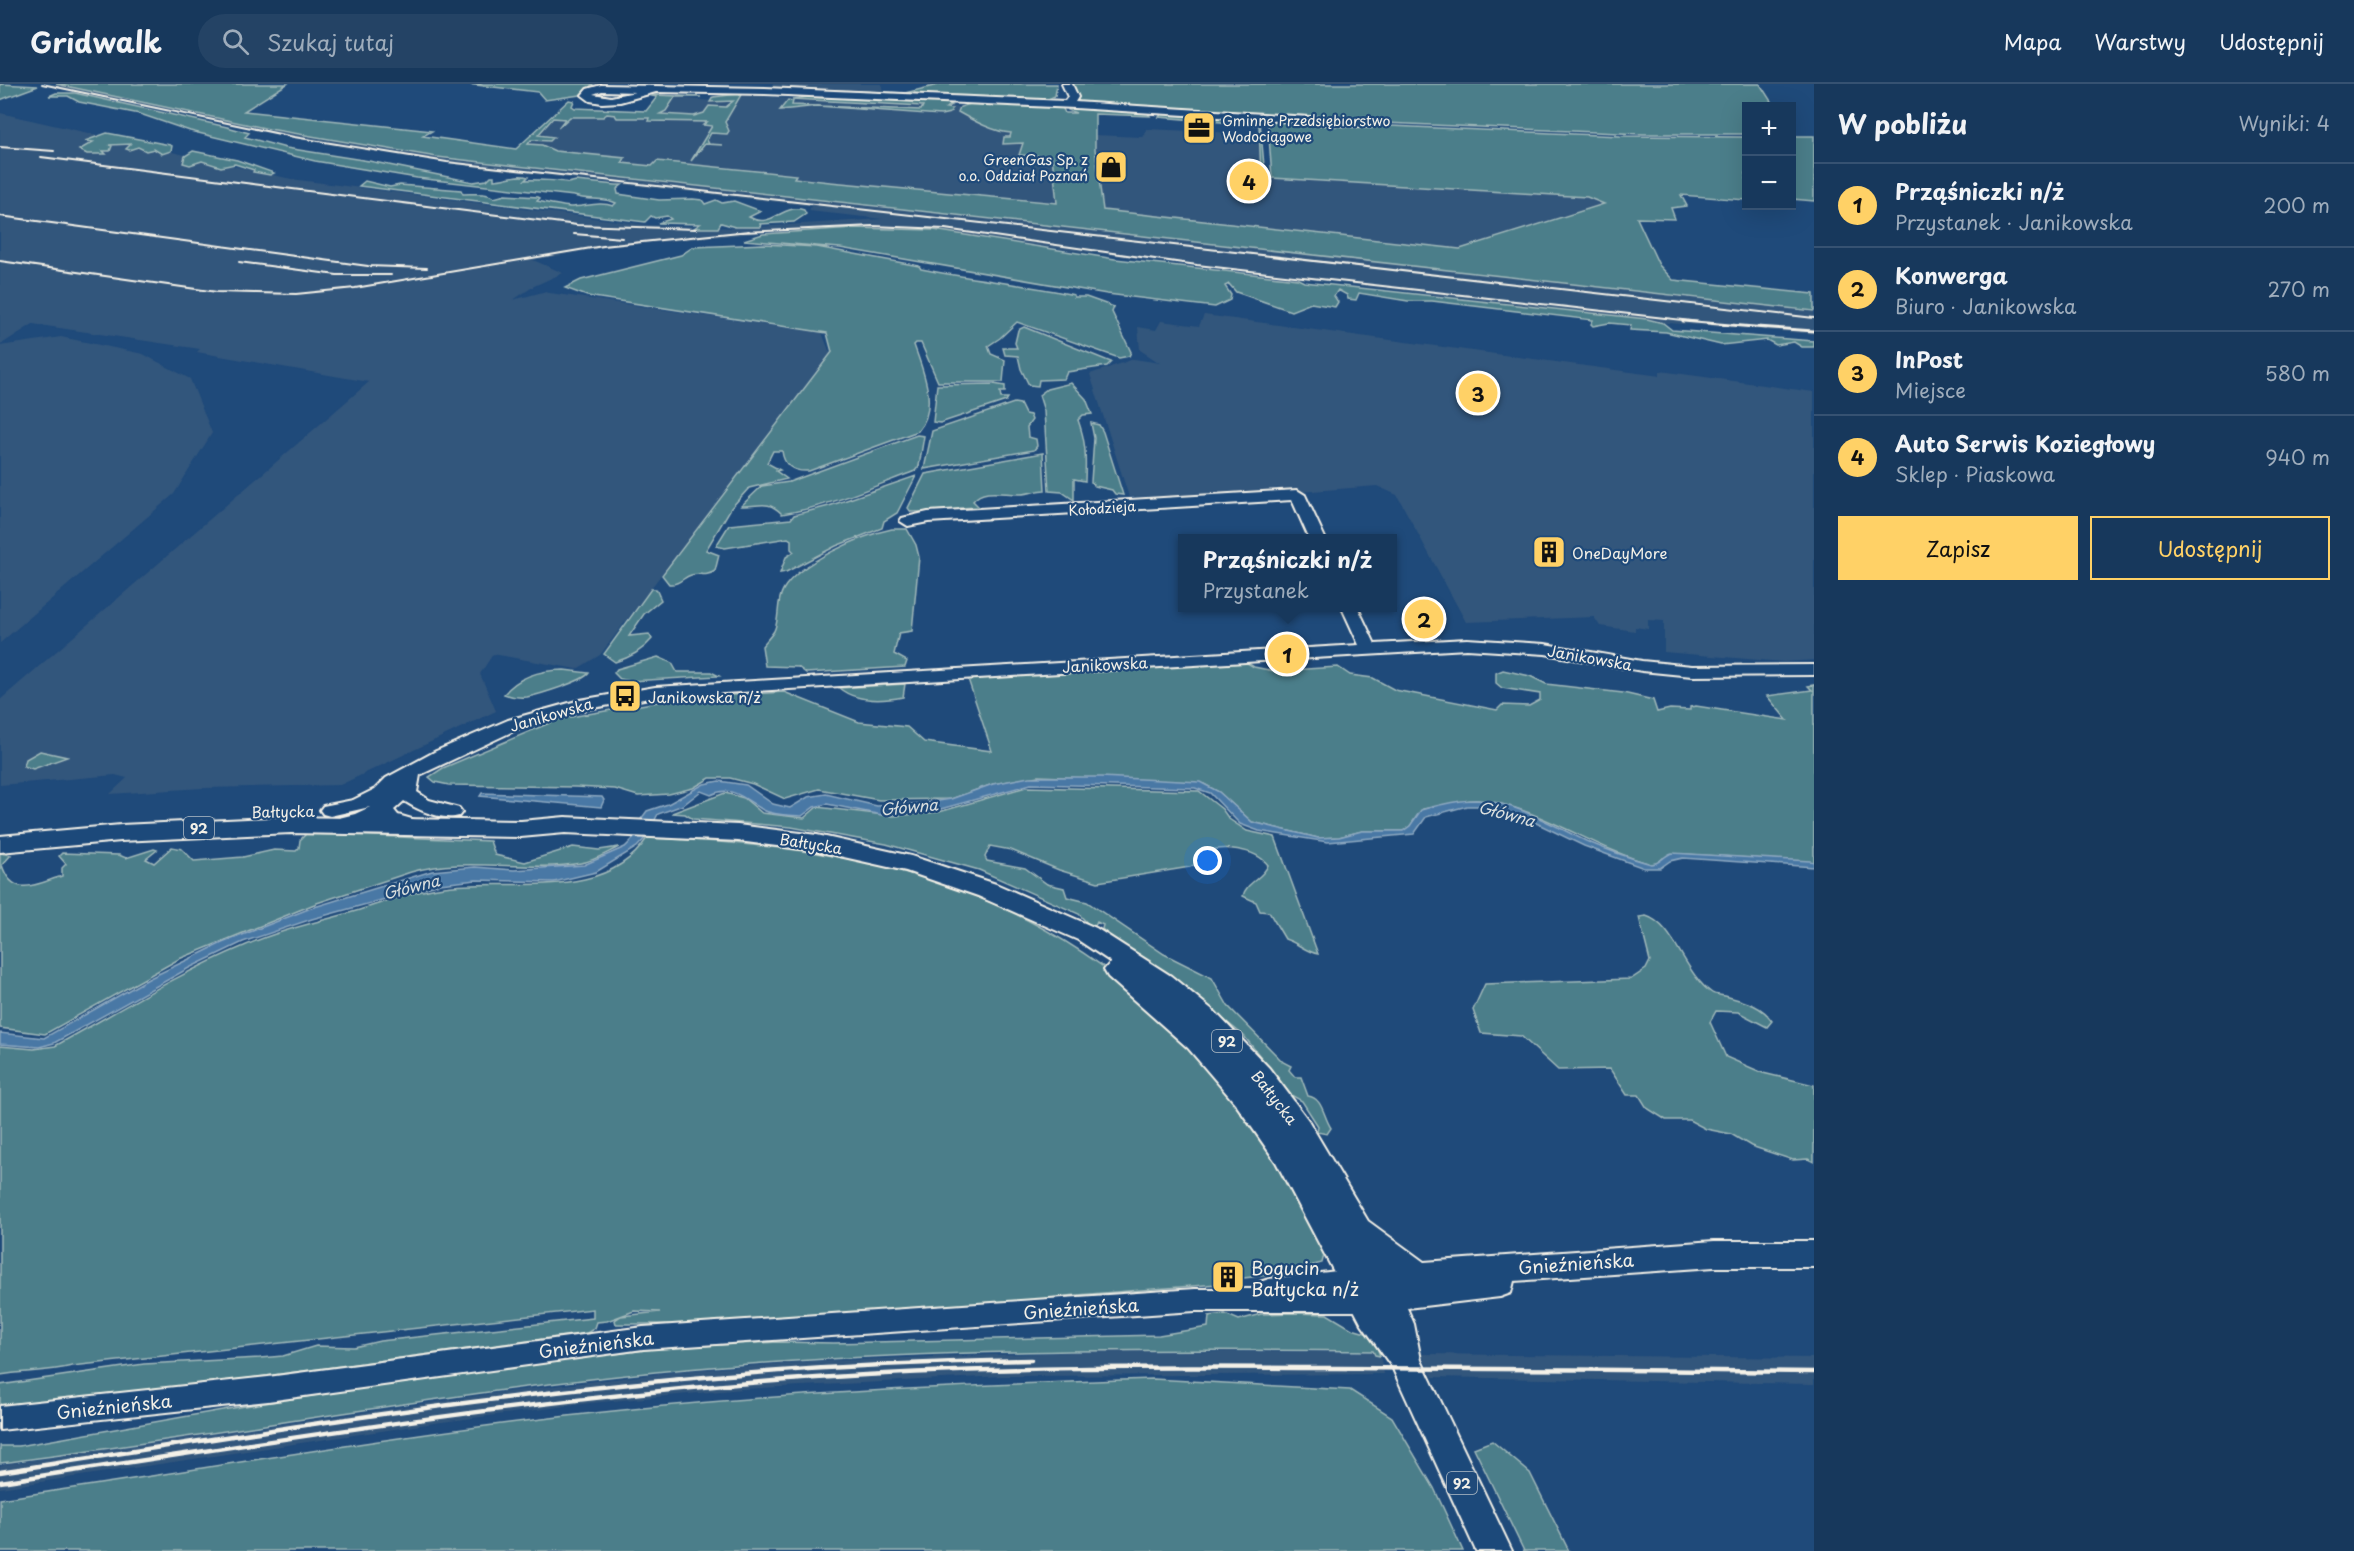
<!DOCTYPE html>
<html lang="pl">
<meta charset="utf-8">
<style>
body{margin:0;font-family:"Playpen Sans",sans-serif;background:#244365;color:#f1f3f6}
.controls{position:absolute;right:18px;top:18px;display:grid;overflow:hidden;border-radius:0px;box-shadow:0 6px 24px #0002}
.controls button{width:54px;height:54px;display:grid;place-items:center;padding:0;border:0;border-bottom:2px solid #365272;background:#17385c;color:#f1f3f6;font:30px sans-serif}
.you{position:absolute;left:1208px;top:777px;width:21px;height:21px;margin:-15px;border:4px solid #fff;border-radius:50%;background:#1a73e8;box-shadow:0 0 0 9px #1a73e833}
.badge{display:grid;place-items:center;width:39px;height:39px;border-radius:50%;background:#ffd166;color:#111;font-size:20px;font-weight:700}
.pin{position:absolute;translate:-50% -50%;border:3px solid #fff;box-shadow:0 2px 6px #0006}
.popup{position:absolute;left:1178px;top:450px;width:219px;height:78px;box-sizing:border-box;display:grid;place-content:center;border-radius:0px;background:#17385c;filter:drop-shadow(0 2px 4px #0005);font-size:20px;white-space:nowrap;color:#9eacbb}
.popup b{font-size:22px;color:#f1f3f6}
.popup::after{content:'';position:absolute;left:50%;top:100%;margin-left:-12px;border:12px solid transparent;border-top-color:#17385c}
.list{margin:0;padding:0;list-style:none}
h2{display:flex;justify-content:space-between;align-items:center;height:78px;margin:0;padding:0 24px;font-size:26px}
h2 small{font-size:20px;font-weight:400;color:#9eacbb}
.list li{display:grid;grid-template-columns:39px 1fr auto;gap:18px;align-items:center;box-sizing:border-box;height:84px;padding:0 24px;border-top:2px solid #365272}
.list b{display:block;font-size:22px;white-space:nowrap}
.list p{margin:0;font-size:20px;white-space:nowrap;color:#9eacbb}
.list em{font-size:20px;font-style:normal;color:#9eacbb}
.actions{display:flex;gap:12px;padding:18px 24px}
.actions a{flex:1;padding:14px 0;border:2px solid #ffd166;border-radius:0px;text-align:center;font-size:21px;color:#ffd166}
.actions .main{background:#ffd166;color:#111}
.icon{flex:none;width:33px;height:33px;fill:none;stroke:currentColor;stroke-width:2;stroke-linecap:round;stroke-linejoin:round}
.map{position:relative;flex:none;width:1814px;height:1467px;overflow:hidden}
header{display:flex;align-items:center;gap:36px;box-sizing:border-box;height:84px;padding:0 30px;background:#17385c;border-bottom:2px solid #365272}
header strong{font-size:28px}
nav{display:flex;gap:33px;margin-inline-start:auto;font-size:21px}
.search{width:420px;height:54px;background:#244365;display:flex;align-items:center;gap:15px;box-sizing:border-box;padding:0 21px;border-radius:33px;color:#9eacbb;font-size:22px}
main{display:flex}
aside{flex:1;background:#17385c}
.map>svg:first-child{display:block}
</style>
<header>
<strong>Gridwalk</strong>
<div class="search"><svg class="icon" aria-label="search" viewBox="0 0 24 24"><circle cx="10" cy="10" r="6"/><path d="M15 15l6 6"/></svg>Szukaj tutaj</div>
<nav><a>Mapa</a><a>Warstwy</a><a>Udostępnij</a></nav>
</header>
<main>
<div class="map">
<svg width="1814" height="1467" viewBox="0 0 1814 1467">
<rect width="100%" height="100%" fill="#1f4a7a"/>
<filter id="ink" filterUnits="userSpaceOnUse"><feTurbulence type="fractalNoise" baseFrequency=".0167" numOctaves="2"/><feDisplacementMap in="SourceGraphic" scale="12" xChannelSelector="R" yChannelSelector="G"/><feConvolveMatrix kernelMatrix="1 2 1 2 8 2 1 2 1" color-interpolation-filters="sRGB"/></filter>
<g filter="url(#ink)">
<path fill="#33567c" d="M37 0H56L269 45 437 73 1814 227V250L1656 238 1069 166 932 146 856 144 769 148 608 163 533 176 563 189 534 202 513 216 543 208 822 249 830 269 600 571 577 585 493 570 480 590 496 627 340 701 202 704 110 710 127 694 115 691 0 701V616L369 298 197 268 200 265 33 240 0 261V29L291 95 649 141 738 144 883 135 809 127 811 122 482 84 341 63Z
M772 0H882L884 8 790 4 772 3Z
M743 10 794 15 1026 26 1049 36 1058 121 716 90 515 66 557 28 643 32 657 12 735 19Z
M1146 45 1259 50 1261 94 1587 113 1605 121 1460 165 1103 126 1094 51 1142 53 1145 51Z
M1204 231 1660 292V287L1814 308V576L1784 578 1664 568V537L1648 536V545L1635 543V547L1600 542 1594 533 1466 538 1397 411 1377 402 1286 409 1277 404 1254 410 1129 413 1090 290 1134 275 1160 279 1140 266 1138 243 1156 246 1161 237 1199 242Z
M61 253 143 270 190 295 212 349 174 410 0 559V262Z
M1101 1267 1374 1268 1380 1272 1384 1290 1002 1292 742 1305 590 1319 434 1339 0 1404V1381L503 1308 681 1287 815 1277Z
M1421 1270 1814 1274V1300L1433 1293Z"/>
<path fill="#4c7e8a" stroke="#a0b8b9" stroke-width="1.5" d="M0 0 38 2 0 16Z
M56 0H287L244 27 432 47 423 52 516 65 569 16 574 17 572 22 575 24 646 27 657 13 652 12 655 11 701 13H675L666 27 660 30 694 32 704 29 709 22 726 23 733 17 710 18 713 13 738 10 741 11 725 38 729 47 727 50 711 49 707 56 709 60 723 61 705 60 691 77 712 42 703 41 707 38 648 37 649 34H617L615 31 607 30 603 33H570L558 44 565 35 553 34 538 51 554 53 550 57 531 56 528 60 542 61 555 67 625 74 622 79 652 82 657 77 796 91 794 94 830 98 1057 119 1052 72 1019 71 1023 59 1003 60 1004 53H1010L1011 49C994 48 974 37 958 28L960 23 974 19 1062 23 1065 29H1076L1068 26 1070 23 1148 29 1150 32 1095 30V65L1103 126 1460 165 1604 120 1587 113 1272 94 1268 39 1277 37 1620 52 1746 53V116L1681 111 1687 122 1671 124 1675 135 1637 134 1659 181 1673 196 1814 210V227L437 73 269 45Z
M467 0H593L580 11 545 16 538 8Z
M942 0H1057L1055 12 1041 18 835 6 905 9Z
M1071 0H1760L1774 22H1746V50H1643L1289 35 1085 20 1077 17Z
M56 9H75L227 43 249 49 245 53 286 64 369 77 473 98 487 96 491 92H494V96C506 96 516 89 528 93L525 96C531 95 566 97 568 99L576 97 616 101H622L617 105 618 110 659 116 693 115 702 116 705 120 716 116 722 119 734 117 761 127 749 133C772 146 782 119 804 126L806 130 794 138 760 140 761 143H735L721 139 718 144H694L700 140 658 139 671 135 667 132 655 134 651 132 645 138 359 102 365 97 390 103 400 101 461 106 463 110C474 110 486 108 494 114L505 111 538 113 540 114 537 117C542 118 566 123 570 123 584 123 600 117 613 122L616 119C603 113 588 117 574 112L417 94 315 77 190 47 140 30 79 18 68 12H49Z
M809 13 944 18 952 21 946 24 952 25 950 29 941 31 818 22 780 26 788 16 793 17 792 21 921 26 923 22 792 15Z
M1162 29 1260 37 1265 93 1261 94 1259 41 1159 33Z
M107 49 170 61 172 62 171 67 162 70 154 65 146 67 138 63 129 66 126 65 131 60 109 61 112 62 110 67H103L106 70H87L79 66 93 58 85 57Z
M1792 52H1814V117L1792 115Z
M193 67 237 76 274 89 270 91 253 88 254 86 235 80 221 83 202 77 190 81 183 79 185 72Z
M853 144 934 146 1115 175 1298 195 1304 198 1647 235 1663 239 1672 246 1814 257V263H1802L1794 258 1776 261 1767 256 1721 261 1666 248 1630 246 1631 241 1609 239 1593 242 1591 240 1593 236 1432 217H1408L1359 209 1356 216 1348 215 1347 211 1338 206 1334 212 1338 218 1335 223 1311 219 1291 227 1236 208 1229 200 1225 202 1231 211 1230 216 1215 223 1107 210 840 164 744 156 763 150Z
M764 160 817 163 919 182 921 185C975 196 1025 200 1074 211V213H1086L1114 223 1112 228 1131 268 1129 272 1119 274 1017 238 1000 254 988 262 991 270 1005 276 1003 298H938L921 259H916L914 261C923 286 939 324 918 347L809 387C794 388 784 383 782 367H773L767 379 780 386 776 387 787 395 749 404 731 424 706 466 719 471 715 487C704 494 701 488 691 491 683 493 680 501 669 500L662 491 832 268 827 249 587 212 565 204 581 196 681 171 693 163Z
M1024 243 1111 278 1107 282 1067 288 1064 295 1039 296 1038 302 1029 301 1021 285 1018 272 1005 271 1003 264H1017L1015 259 1018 246Z
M1071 299 1086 315 1092 330 1083 331 1078 336C1086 358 1086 372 1085 397L1074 395V416L1062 408 1049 407 1044 327 1039 311 1047 305Z
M994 300 1005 302V308H1000L1001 314H1008L1006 317 940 339 933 338 937 301Z
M1014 319 1020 320 1025 330 1030 331 1032 336 1027 343 1028 353 1036 355 1037 362 1034 366 924 385 932 347Z
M1091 339 1099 341 1103 348 1123 411 1115 410 1112 406 1095 402 1091 398 1094 354Z
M917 351 924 352 919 382 915 387C872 403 828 423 782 430 767 415 760 423 741 422L762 402 789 398Z
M1043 369 1045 406C1037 406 1029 410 1021 410 1005 411 984 403 973 417L979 423 960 424 957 427 911 428 908 424 925 390Z
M916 392 897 429 884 437 882 444 836 462 786 488 780 489 786 473 794 468 791 465V456L788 454 725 464 716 462 729 441 791 435 794 431 829 422Z
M892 445H907L916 461 919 473 912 547 899 549 894 570 907 577 905 583 806 589 798 583 765 582 762 562C766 557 771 552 774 547 780 535 776 518 783 506 798 479 862 451 892 445Z
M651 505H656L661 516 644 530 629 552 649 550 652 555C643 566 629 574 615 578L604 570Z
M658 573 672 579 677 588H711L719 592 630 597 620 595 614 589 617 585Z
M1244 577 1254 583 1274 587 1338 583 1350 591 1373 594 1395 606 1497 626 1502 621 1529 622 1540 616V610L1502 604 1496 599V589L1503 586 1530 592 1546 600 1623 609 1653 616 1657 628 1670 625 1690 626V623L1696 622 1787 636 1767 612 1812 606 1808 602 1814 601V778L1685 770 1663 774 1658 779 1651 780C1594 765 1536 721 1478 716 1459 715 1442 723 1423 725L1410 742 1403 747H1362L1339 753 1318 754 1252 738 1219 708 1204 700 1192 698 1038 692 993 700 951 715 879 716 819 705 785 715 753 700 730 694H710L693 704 669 710 638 712 615 705 575 703 449 701 435 698 429 693 443 684 559 635 681 614 784 608 859 638 907 643 924 658 992 667 967 592Z
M564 586 589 589C584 597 538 611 527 613 519 614 512 613 504 610 519 592 542 586 564 586Z
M905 600 903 613C882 617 856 618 839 604Z
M40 667 67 673 33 685 24 682 26 675Z
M1026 703 1199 707 1222 725 1229 735 1247 747 1275 753 1318 870C1306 868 1298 859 1285 855L1269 828 1260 827 1256 818 1243 812C1246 798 1263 795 1268 781 1254 763 1222 762 1202 768L1199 775 1202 777 1190 783 1098 798 1059 786 1011 766 990 762 985 773 987 777 1025 784 1047 800 1064 804 1067 813 1087 818 1164 870 1212 894 1228 922 1283 978 1291 982 1289 986 1295 993H1301L1308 1012C1323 1014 1323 1032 1331 1044L1327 1050 1317 1048 1318 1042 1302 1017 1291 1011 1244 952 1181 901 1109 851 1102 845 1103 841 1097 838 1095 842 1089 841 1079 830 979 786 886 760 791 743 693 735 685 730 672 729 725 709 744 714 762 729 804 734 817 723 893 732 939 728Z
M307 749 490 757 495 771 525 778 573 763 599 766 619 763C608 768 594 777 581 779 525 789 467 772 411 788L317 819 179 875 45 950 0 944V769L11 771 2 781C13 816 38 799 62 792V784L66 780 59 772 62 769 119 771 126 774 154 765 157 766 146 775 154 779 172 763 182 765 194 777 243 773 274 766 296 767 299 764 300 756Z
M647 754C837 761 1003 790 1151 921 1166 935 1180 953 1194 968 1213 989 1243 1014 1257 1039 1283 1079 1303 1124 1325 1167L1322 1179 1278 1190 1218 1197V1200L1065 1212 1001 1221 671 1245 669 1240H616L615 1236 621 1232 660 1228 634 1227 607 1237 597 1238 595 1244 587 1249 160 1306 0 1321V1301L144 1280 260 1274 283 1272 316 1262 354 1263 380 1257 593 1234V1225L72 1282C47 1288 25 1287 0 1291V962L34 965 55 962C117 928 179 889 244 862 279 846 319 838 356 827 385 818 414 807 444 803 507 793 605 820 647 754Z
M1646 832C1674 840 1685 891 1712 909 1715 911 1721 911 1725 912 1743 917 1762 921 1772 937L1767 943 1738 928 1716 927 1710 938 1726 973 1763 989 1814 1001V1078L1808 1075 1793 1076 1751 1062 1731 1050 1706 1045 1689 1036H1666L1647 1024 1639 1011H1627L1610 985 1558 986 1521 952 1481 949 1473 926 1485 900 1631 895 1646 885 1650 877 1639 833Z
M1292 1229 1327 1230 1352 1245 1369 1250 1374 1254 1380 1272 1375 1271 1373 1267C1144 1265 915 1265 687 1285 456 1306 229 1350 0 1379V1362H19L245 1322 463 1289 662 1264 778 1258 834 1259 1159 1251 1208 1243 1209 1232 1225 1230 1239 1236 1261 1230Z
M1153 1295 1350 1306 1392 1333 1434 1404 1463 1467H0V1415C207 1385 415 1347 623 1326 799 1308 976 1301 1153 1295Z
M1492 1357 1530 1389 1569 1467H1524L1474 1364Z"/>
<path fill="#4878a5" stroke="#8da8c0" stroke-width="1.5" d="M1029 693H1101L1200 698 1219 708 1252 738 1318 754 1339 753 1362 747H1403L1410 742 1421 726C1438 721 1457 716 1475 716 1514 717 1552 741 1586 757 1607 766 1630 774 1651 780 1660 780 1663 772 1672 769L1810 777 1814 778V783L1683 774 1670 777 1660 784H1644L1584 762 1532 737 1480 722H1467L1426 733 1414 750 1328 758 1259 747 1240 740 1210 709 1195 704 1031 700 937 726 882 731 827 720 814 723 802 732C790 731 774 732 763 726 746 716 732 700 711 711L701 707 683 721 658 730 646 753 637 763 596 788 554 798 476 796 440 800 312 835 243 858 189 884 54 959 39 963 0 960V949L44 954 150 894 222 859 311 824 432 787 475 783 514 786 584 781 625 763 635 753 641 735 647 727 668 720 704 700 719 697 746 701 773 720 790 724 808 713 826 710 877 722 926 719 951 715 993 700Z
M482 709 602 713 604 716 601 723 480 712Z"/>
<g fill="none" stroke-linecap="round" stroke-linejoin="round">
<defs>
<path id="minor" d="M1062 0H1072L1078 13 1075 18 1371 37 1376 40 1371 43 1075 24 765 10 656 8 620 18 602 19 590 17 582 11 587 5 601 1 765 4 1065 17 1068 13ZM602 7 635 8 611 13 593 10Z
M1297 406 1305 411 1325 454H1309L1292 416 928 438 908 442 900 437 902 434 928 428Z
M1342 524H1358L1375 560 1467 555 1545 560 1642 577 1692 582 1814 581V591L1692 592 1642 587 1545 570 1467 565 655 613 582 626 520 644 420 691 417 708 429 716 459 724 462 728 459 732C442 737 418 726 404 717L394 726 398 731 422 738 425 742 422 746C410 750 388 744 380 735L338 746 331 744 328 740 331 736 355 730 370 723 330 732 323 730 320 726 323 722 353 716 375 705 386 694 436 667 508 636 580 616 655 603 1359 561Z
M1354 1185 1363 1188 1367 1196 1363 1204 1358 1205 1374 1208 1378 1216 1374 1224 1365 1227H1195L643 1265 268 1317 0 1346V1322L268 1293 643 1243 1195 1205H1257L1260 1198 1269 1195Z"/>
<path id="major" d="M291 733 521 737 565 733 738 741 817 751 911 772 996 800 1096 844 1171 892 1215 928 1269 984 1308 1036 1368 1137 1424 1178 1714 1157H1814V1183H1714L1514 1197 1511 1209 1500 1213 1407 1224 1414 1240 1421 1276 1512 1467H1476L1392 1283 1362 1241 1276 1078 1235 1019 1188 964 1108 893 1104 886 1111 878 1078 856 978 812 906 787 817 767 738 757 565 749 521 753 291 749 121 757 0 768V752L121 741Z"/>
</defs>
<use href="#minor" stroke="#f4f1e8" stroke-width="4"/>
<use href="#major" stroke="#f4f1e8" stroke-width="4"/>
<use href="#minor" fill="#1f4a7a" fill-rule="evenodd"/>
<use href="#major" fill="#1f4a7a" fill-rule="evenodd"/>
<path stroke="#f4f1e8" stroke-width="2" d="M42 0 294 53 447 78 1814 234
M0 63 54 67
M41 73 577 141 696 145
M0 132 368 182 427 184
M742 148 873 142 945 145 1197 181 1700 238
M574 150 622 154
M0 177 217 208 296 210 355 204 603 162 749 147
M239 178 337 191H391"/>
<path stroke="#f4f1e8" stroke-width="3" d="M1683 237 1766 244
M1757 243 1814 247"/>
<path stroke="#f4f1e8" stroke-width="4.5" d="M0 1388C194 1358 388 1326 583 1305 732 1288 881 1279 1031 1276
M0 1398C271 1357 543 1312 817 1294 990 1282 1164 1283 1338 1284 1497 1285 1655 1286 1814 1288"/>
</g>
</g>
<defs>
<symbol id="office-square" viewBox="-11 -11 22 22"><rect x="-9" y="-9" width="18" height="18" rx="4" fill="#ffd166" stroke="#1f4a7a"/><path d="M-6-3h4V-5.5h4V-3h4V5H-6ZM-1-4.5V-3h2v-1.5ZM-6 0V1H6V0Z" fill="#111"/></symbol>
<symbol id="shop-square" viewBox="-11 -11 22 22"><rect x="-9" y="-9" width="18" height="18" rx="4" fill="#ffd166" stroke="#1f4a7a"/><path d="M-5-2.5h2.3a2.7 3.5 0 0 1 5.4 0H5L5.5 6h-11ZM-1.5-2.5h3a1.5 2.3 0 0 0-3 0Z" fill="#111"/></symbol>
<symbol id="building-square" viewBox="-11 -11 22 22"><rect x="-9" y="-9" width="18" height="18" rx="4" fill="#ffd166" stroke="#1f4a7a"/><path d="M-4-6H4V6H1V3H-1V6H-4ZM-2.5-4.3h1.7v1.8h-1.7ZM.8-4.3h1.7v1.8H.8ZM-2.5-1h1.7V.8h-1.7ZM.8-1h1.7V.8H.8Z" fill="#111"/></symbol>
<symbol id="bus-square" viewBox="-11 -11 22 22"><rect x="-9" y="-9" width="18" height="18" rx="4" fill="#ffd166" stroke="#1f4a7a"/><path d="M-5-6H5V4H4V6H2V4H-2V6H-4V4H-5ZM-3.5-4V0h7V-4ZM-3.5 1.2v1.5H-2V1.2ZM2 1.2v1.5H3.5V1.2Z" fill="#111"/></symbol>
</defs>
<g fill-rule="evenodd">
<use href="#office-square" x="1180" y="25" width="38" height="38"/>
<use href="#shop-square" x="1092" y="64" width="38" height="38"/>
<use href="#building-square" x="1530" y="449" width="38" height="38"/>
<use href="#bus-square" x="606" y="593" width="38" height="38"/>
<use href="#building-square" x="1209" y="1174" width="38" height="38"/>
</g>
<g text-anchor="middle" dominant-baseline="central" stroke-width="4.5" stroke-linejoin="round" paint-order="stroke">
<g font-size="14" fill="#f4f1e8" stroke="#1f4a7a" text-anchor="start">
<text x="1222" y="36">Gminne Przedsiębiorstwo<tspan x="1222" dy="16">Wodociągowe</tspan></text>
<text x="1088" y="75" text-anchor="end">GreenGas Sp. z<tspan x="1088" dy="16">o.o. Oddział Poznań</tspan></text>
</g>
<g font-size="14" fill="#f4f1e8" stroke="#1f4a7a">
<text transform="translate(1102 424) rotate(-4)">Kołodzieja</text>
</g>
<g fill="#1f4a7a" stroke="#b4bfc7" stroke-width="1.5">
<rect x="184" y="733" width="30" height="22" rx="4.5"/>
<rect x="1212" y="946" width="30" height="22" rx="4.5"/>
<rect x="1447" y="1388" width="30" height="22" rx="4.5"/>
</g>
<g font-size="14" font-weight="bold" fill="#f4f1e8">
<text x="199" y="744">92</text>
<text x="1227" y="957">92</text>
<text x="1462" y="1399">92</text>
</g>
<g font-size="15" fill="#f4f1e8" stroke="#1f4a7a" text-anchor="start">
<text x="1572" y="468">OneDayMore</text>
<text x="648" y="612">Janikowska n/ż</text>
</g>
<g font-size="15" fill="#f4f1e8" stroke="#1f4a7a">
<text transform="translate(1590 573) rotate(10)">Janikowska</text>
<text transform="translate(1105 580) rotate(-3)">Janikowska</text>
<text transform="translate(551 630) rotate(-16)">Janikowska</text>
<text transform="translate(283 727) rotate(-1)">Bałtycka</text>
<text transform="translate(811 759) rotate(9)">Bałtycka</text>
<text transform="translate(1275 1013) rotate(52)">Bałtycka</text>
</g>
<g font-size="16" font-style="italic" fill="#dadfde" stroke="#1f4a7a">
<text transform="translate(909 722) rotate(-5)">Główna</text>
<text transform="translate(1507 729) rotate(15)">Główna</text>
<text transform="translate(411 802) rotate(-14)">Główna</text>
</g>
<g font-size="18" fill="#f4f1e8" stroke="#1f4a7a">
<text transform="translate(1576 1179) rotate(-4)">Gnieźnieńska</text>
<text transform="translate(1081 1224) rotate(-4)">Gnieźnieńska</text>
<text transform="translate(596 1260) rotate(-7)">Gnieźnieńska</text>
<text transform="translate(114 1322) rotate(-6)">Gnieźnieńska</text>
</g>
<g font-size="18" fill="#f4f1e8" stroke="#1f4a7a" text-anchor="start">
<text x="1251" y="1183">Bogucin<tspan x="1251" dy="21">Bałtycka n/ż</tspan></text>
</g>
</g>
</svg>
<div class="controls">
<button>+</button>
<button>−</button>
</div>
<div class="you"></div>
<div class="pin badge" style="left:1287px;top:570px">1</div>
<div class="popup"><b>Prząśniczki n/ż</b>Przystanek</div>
<div class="pin badge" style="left:1424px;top:535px">2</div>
<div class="pin badge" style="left:1478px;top:309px">3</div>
<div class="pin badge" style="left:1249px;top:97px">4</div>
</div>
<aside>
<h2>W pobliżu<small>Wyniki: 4</small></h2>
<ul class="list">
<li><span class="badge">1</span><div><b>Prząśniczki n/ż</b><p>Przystanek · Janikowska</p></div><em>200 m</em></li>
<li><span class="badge">2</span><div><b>Konwerga</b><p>Biuro · Janikowska</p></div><em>270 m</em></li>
<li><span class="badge">3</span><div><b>InPost</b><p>Miejsce</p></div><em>580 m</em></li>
<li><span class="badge">4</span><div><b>Auto Serwis Koziegłowy</b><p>Sklep · Piaskowa</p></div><em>940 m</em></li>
</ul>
<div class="actions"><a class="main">Zapisz</a><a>Udostępnij</a></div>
</aside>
</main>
